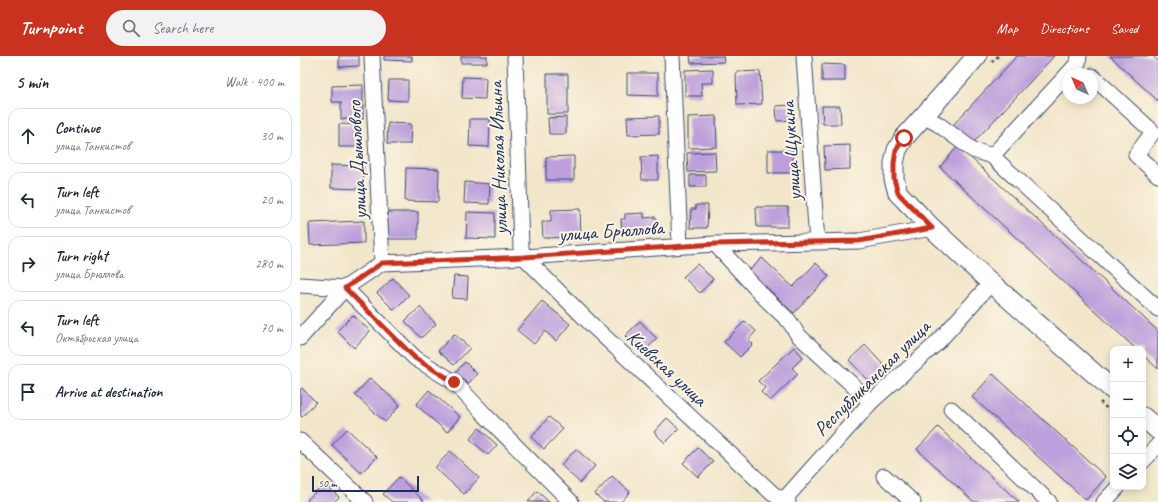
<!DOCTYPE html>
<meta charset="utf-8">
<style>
body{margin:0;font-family:Caveat,sans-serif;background:#f2f2f3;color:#1f2937}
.controls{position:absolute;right:12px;bottom:12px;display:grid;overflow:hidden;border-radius:8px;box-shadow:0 2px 10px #0003}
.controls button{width:36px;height:36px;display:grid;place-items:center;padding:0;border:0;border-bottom:1px solid #e0e1e3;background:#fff;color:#1f2937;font:20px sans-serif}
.compass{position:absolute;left:762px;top:12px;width:36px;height:36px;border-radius:50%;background:#fff;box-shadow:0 2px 10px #0003;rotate:316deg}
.scale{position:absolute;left:12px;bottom:10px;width:107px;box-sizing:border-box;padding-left:4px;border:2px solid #1b2f5e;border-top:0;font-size:11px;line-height:14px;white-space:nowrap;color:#1b2f5e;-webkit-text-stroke:3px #fcf5e5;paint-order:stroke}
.stop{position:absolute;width:12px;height:12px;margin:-9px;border:3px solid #c8321e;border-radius:50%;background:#fff}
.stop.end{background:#c8321e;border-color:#fff;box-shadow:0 1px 4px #0008}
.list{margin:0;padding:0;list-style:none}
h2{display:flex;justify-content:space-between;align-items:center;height:52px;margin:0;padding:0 16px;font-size:17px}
h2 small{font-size:13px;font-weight:400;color:#747a83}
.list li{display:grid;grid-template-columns:26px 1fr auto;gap:12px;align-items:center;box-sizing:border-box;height:56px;margin:0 8px 8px;padding:0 8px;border:1px solid #e0e1e3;border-radius:12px}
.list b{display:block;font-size:15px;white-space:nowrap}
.list p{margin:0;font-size:13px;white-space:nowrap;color:#747a83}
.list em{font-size:13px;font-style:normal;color:#747a83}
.icon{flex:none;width:22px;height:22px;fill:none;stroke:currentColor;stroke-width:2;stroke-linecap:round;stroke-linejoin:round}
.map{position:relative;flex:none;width:858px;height:446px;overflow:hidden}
header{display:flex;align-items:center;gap:24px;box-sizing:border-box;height:56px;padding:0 20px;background:#c8321e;color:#fff}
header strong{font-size:19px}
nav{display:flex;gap:22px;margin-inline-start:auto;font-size:14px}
.search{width:280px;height:36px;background:#f2f2f3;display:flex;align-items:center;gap:10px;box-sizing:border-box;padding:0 14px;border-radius:22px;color:#747a83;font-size:15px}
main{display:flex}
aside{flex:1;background:#fff}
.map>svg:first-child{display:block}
</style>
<header>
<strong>Turnpoint</strong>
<div class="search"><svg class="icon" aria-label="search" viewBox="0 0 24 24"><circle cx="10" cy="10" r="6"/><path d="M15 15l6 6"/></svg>Search here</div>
<nav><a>Map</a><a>Directions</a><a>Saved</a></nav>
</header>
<main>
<aside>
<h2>5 min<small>Walk · 400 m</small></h2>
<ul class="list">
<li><svg class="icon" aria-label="ahead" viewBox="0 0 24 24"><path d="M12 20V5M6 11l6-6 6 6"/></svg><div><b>Continue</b><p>улица Танкистов</p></div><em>30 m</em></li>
<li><svg class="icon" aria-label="left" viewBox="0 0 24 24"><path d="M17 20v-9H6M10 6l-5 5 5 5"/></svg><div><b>Turn left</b><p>улица Танкистов</p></div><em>20 m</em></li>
<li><svg class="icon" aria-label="right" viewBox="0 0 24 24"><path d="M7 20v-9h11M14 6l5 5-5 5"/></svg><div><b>Turn right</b><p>улица Брюллова</p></div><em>280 m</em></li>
<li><svg class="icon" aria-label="left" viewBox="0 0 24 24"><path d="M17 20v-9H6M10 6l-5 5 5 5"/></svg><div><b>Turn left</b><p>Октябрьская улица</p></div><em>70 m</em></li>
<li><svg class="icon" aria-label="arrive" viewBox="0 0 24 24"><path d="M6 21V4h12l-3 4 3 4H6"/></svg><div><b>Arrive at destination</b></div></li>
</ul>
</aside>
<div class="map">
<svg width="858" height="446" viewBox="0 0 858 446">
<rect width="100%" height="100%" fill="#fcf5e5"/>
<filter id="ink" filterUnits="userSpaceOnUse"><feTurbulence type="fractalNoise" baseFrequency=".025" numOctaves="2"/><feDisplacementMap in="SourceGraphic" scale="8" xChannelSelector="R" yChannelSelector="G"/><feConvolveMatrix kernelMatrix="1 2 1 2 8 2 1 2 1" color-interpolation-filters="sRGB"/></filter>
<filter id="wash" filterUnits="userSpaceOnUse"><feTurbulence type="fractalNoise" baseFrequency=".012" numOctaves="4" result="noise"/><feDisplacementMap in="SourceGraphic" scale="16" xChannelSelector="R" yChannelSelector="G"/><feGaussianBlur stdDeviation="0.9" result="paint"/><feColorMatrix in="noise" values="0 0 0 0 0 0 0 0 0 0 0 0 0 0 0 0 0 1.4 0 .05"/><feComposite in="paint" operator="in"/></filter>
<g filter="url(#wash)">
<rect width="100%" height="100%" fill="#f2e6ca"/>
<g id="blocks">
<path fill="#bc9fdc" d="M39 0H59V10L39 11Z
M84 0H112V5L84 4Z
M161 0H187V7H161Z
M390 0H423L424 6 391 7Z
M717 0H754L673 87 653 69Z
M810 0H853L858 5V45Z
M522 8 545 9V25H522Z
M413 13V27H401L402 40H385V14Z
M460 15 462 48 437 49 436 16Z
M327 17H358V40L327 39Z
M247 18H268V58H247Z
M163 21 186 22 185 43 162 42Z
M89 24H108V45L88 44Z
M63 29V63H41V46H32V30Z
M494 49 495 64 477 65 476 50Z
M522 50H540L541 68H523Z
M359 60V78L328 79 327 61Z
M416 60 417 91 388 92V61Z
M266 61V78H249L248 62Z
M170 63H190L189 91 169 90Z
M88 67 111 68 110 88H87Z
M39 68 60 69 59 91H39Z
M550 89V113L525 114 524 90Z
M658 90 858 275V313L843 299V293H836L640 111Z
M468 94H493L494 117H468Z
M415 96 416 115 388 116 387 97Z
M274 100V124H246V101Z
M358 100V124H342L341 101Z
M31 109 64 110 63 133 31 132Z
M106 112 139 113 138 146 105 145Z
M390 119H406V131H390Z
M165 126 190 128 189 148 164 147Z
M396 149H408L407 172H390L391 153H396Z
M456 151H488V171H457Z
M280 153 281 181 243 182 242 166H251V154Z
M88 156H118V183H88Z
M167 156 195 157V183L166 182Z
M344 157V162L356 161V177L322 178 321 163H325V158Z
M64 165V187L10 189 9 167Z
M462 202 493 231 516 207 529 220 494 257 449 215Z
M397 208 413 223 400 237 383 221Z
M154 220 168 221 167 243 152 242Z
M93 222 109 239 94 254 77 237Z
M242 245 270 268 256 285 245 275 234 288 217 274Z
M120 251 136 268 121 282 105 265Z
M53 259 70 275 54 292 37 275Z
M340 265 357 283 342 297 325 280Z
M445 265 456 275 448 284 453 288 440 301 424 286Z
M154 278 170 292 154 309 138 295Z
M565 289 586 312 570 326 549 304Z
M494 291 503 301 492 312 498 318 470 345 461 336 465 332 458 325Z
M165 306 177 318 168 328 155 317Z
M693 318 806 421 786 444 672 341Z
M70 322 100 349 85 366 55 339Z
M2 332 16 346 2 361 0 359V334Z
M129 334 160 361 147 376 116 349Z
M249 361 263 373 244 393 231 381Z
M367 362 379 373 365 387 354 376Z
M638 371 683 413 719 446H674L617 393Z
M179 372 197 389 188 399 170 383Z
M47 373 77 401 61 417 32 389Z
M398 392 413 406 398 421 383 407Z
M276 393 295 410 280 427 261 409Z
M150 395 179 422 164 438 135 412Z
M312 420 330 436 321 446H304L295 438Z
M99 421 125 446H92L83 438Z
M25 427 39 441 34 446H9L7 444Z
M237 435 249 446H228Z"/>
</g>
</g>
<g filter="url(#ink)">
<use href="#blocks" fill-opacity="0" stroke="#3b4a6e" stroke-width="1"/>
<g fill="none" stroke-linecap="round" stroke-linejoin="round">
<defs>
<path id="minor" d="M72 0 82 207
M215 0 221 192 224 201 294 271 473 438 488 446
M372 0 380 190
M504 0 517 186
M768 18 778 7 779 0
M792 20 853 76 836 99 858 119
M623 60 638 68 673 94 692 100 858 253
M692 100 768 18
M415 188 465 242 489 265 498 279 571 346
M0 229 45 232
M45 232 115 302 154 326 185 359 271 446
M0 282 45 232 82 207 224 201 415 188 559 185 632 172
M651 353 749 446
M0 385 65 446
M843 405 858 389
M584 420 613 446
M482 446 571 346 637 287 691 227
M804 446 818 431"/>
<path id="major" d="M677 0 604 82 597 94 594 107V123L598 137 632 172 691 227 813 334
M843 361 858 374"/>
</defs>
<use href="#minor" stroke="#3b4a6e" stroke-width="17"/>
<use href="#major" stroke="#3b4a6e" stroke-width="21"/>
<path stroke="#3b4a6e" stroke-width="2.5" stroke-dasharray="3 3" stroke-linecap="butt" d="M692 6 698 0
M800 346 813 358"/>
<use href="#minor" stroke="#fff" stroke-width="15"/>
<use href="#major" stroke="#fff" stroke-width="19"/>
</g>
</g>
<g fill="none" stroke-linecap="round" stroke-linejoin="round" filter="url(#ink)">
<path stroke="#c8321e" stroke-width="5" d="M154 326 115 302 45 232 82 207 224 201 415 188 559 185 632 172 598 137 594 123V107L596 94 604 82"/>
</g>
<g text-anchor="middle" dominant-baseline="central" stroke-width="4" stroke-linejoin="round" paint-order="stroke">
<g font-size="20" fill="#1b2f5e" stroke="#fcf5e5">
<text transform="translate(491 95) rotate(-94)">улица Щукина</text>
<text transform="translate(198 102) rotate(-92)">улица Николая Ильина</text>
<text transform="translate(57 104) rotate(-93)">улица Дышлового</text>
<text transform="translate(311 175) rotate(-4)">улица Брюллова</text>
<text transform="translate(367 312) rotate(43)">Киевская улица</text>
<text transform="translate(572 322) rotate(-45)">Республиканская улица</text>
</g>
</g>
</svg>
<div class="controls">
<button>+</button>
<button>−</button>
<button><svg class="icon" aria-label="locate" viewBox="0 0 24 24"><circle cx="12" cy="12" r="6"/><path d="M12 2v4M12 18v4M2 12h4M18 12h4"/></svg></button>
<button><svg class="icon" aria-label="layers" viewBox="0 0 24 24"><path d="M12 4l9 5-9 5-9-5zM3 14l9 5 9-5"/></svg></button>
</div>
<svg class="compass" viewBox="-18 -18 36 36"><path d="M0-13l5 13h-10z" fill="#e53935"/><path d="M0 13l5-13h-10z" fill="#747a83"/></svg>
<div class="scale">50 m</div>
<div class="stop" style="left:604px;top:82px"></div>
<div class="stop end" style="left:154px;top:326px"></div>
</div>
</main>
